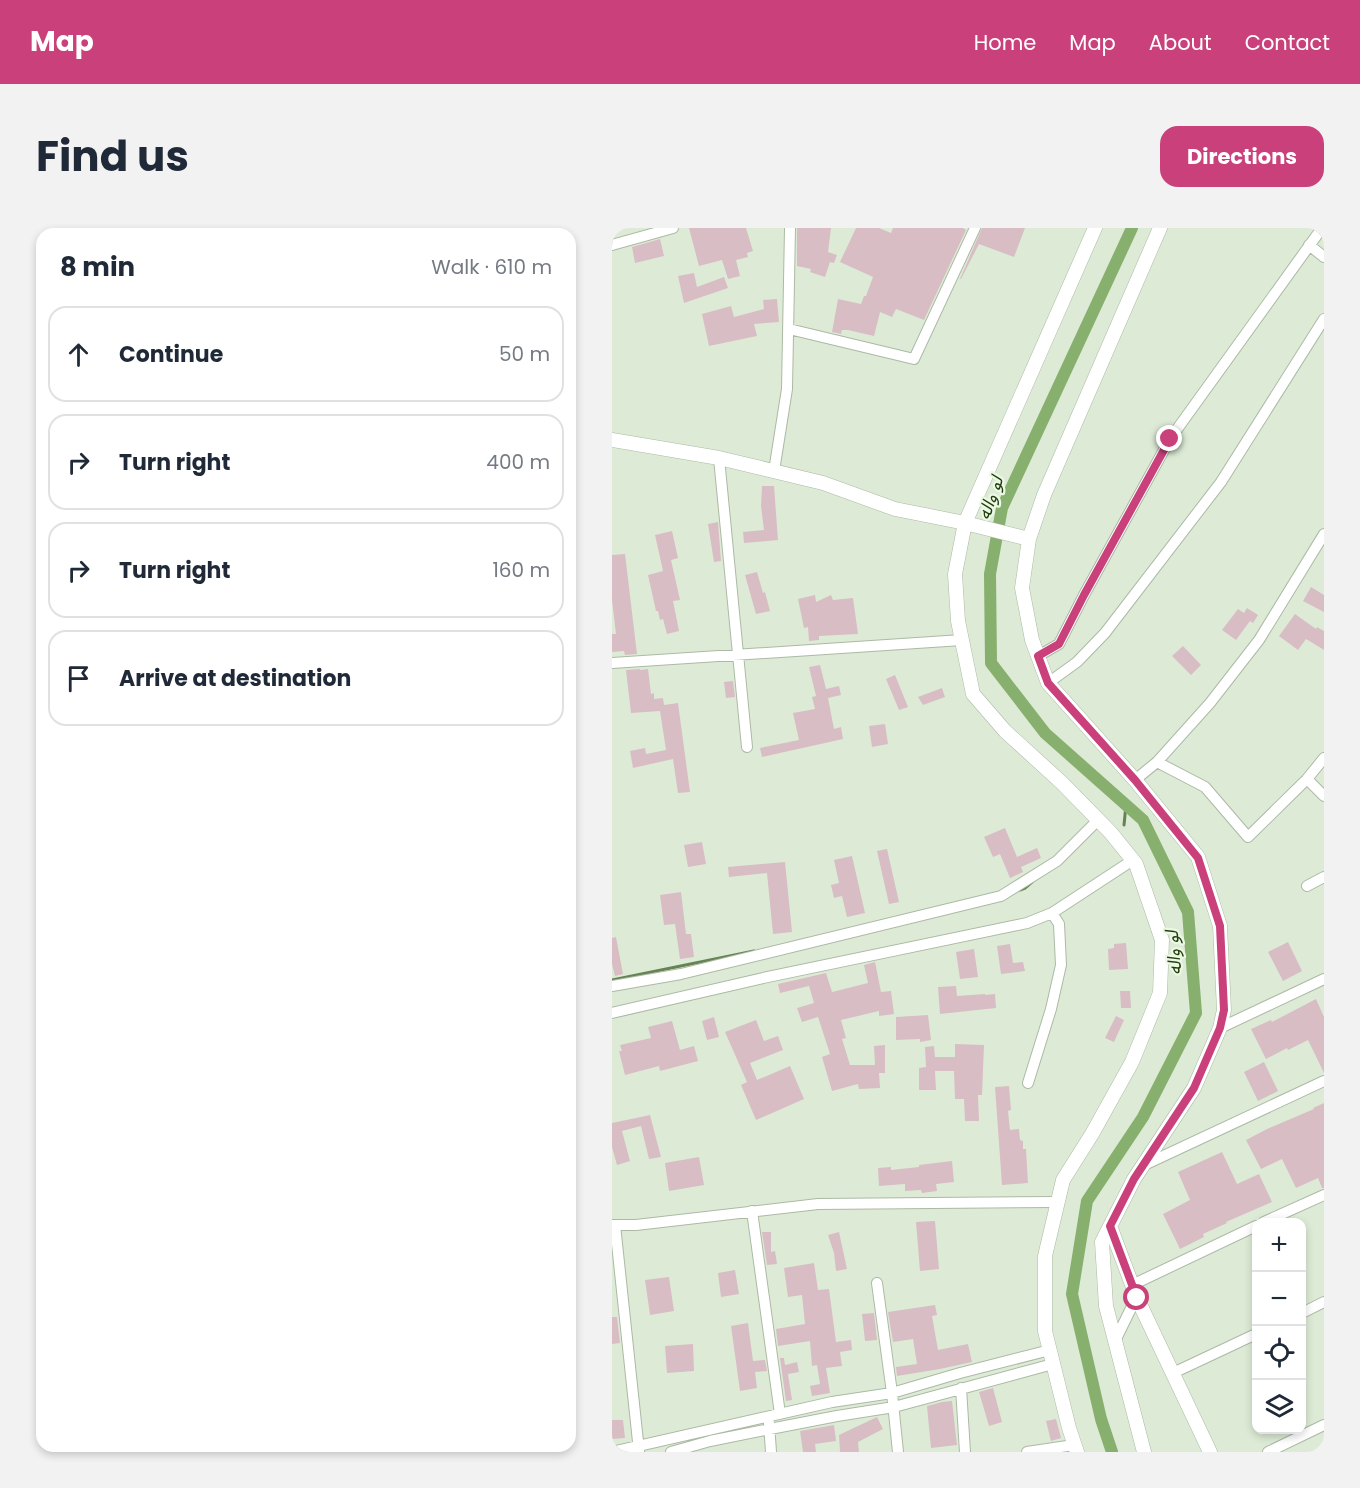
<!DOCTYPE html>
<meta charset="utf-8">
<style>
body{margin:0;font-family:Poppins,"Noto Sans Arabic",sans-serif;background:#f2f2f3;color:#1f2937}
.controls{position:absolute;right:18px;bottom:18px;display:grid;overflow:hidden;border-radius:12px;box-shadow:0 3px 9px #0003}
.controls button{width:54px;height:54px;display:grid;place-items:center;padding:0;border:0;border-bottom:2px solid #e0e1e3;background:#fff;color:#1f2937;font:30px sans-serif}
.stop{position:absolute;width:18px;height:18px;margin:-14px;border:4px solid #c9407b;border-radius:50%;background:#fff}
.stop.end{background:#c9407b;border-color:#fff;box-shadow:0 2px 6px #0008}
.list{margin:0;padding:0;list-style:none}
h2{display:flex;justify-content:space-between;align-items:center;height:78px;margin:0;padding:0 24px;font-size:26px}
h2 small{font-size:20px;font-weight:400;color:#747a83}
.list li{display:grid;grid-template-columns:39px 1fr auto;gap:18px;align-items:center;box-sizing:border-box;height:96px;margin:0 12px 12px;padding:0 12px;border:2px solid #e0e1e3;border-radius:18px}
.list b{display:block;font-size:22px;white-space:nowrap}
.list em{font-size:20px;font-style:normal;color:#747a83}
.icon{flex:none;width:33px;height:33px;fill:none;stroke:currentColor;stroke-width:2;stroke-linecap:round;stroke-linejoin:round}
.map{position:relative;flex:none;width:712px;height:1224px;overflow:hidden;border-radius:18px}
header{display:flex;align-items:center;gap:36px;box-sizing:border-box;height:84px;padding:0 30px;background:#c9407b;color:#fff}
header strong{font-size:28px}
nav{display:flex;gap:33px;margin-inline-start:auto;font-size:21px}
.intro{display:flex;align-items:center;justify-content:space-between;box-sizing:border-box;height:144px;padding:0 36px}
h1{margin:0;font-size:42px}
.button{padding:15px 27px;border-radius:18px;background:#c9407b;color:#fff;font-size:21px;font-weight:700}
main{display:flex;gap:36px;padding:0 36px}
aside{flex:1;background:#fff;border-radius:18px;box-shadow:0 3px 9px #0003}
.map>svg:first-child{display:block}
</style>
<header>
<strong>Map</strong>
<nav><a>Home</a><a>Map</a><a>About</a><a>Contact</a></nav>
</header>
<div class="intro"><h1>Find us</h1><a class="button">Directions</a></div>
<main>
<aside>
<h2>8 min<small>Walk · 610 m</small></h2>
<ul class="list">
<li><svg class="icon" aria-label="ahead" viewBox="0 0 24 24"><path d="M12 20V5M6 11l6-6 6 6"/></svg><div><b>Continue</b></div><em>50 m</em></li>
<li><svg class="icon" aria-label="right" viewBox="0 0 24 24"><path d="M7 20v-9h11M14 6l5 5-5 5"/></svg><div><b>Turn right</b></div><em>400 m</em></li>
<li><svg class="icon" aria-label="right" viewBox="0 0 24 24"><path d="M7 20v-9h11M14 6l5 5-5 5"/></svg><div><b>Turn right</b></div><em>160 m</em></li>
<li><svg class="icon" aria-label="arrive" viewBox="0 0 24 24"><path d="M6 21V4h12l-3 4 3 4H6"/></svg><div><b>Arrive at destination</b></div></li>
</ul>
</aside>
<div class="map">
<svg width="712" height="1224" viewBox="0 0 712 1224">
<rect width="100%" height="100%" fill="#ddebd6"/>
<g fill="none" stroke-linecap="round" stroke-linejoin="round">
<path stroke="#658353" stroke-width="3" d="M512 597 514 577
M408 662 413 660 420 654
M0 752 142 723"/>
<path stroke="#87af6d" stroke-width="12" d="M500 1224 489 1191 460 1066 475 973 531 889 584 785 576 684 531 592 433 505 379 435 378 346 390 280 520 0"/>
</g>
<path fill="#d8bdc5" d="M77 0H134L141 23 135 25 136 29 124 32 128 48 116 51 110 32 87 38Z
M185 0H219L216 24 225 27 222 35 218 34 213 49 198 44 199 41 185 38Z
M244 0H267L279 5 281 0H351L354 2 312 92 284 81 280 89 268 84 262 108 236 102H230L229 106 220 104 226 71 249 76 252 68H254L261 49 228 34Z
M370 0H413L402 29 367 16 349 51H348Z
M48 11 52 28 23 35 20 19Z
M82 45 85 59 112 49 116 60 72 75 66 48Z
M165 71 167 94 142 96 145 108 97 118 90 86 119 78 122 89 152 81 151 72Z
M150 258H162L166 312 132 315 131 304 152 302 149 278Z
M106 294 109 333 102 334 96 296Z
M60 303 66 330 59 332 68 372 61 373 67 403 55 406 51 391 48 392 46 383H44L36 347 51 343 43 307Z
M13 326 25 426 13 427 12 423 0 424V406H4L0 372V327Z
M145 344 151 365 153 364 158 383 144 386 133 347Z
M699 359 712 367V384L691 373Z
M203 367 204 374 219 367 221 372 241 370 246 406 207 408V412L197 413 196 399 192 400 186 371Z
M635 380 646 387 641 395 638 393 624 412 610 402 626 381 632 385Z
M683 386 704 401 705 399 712 403V422L694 411 686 422 667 408Z
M571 418 589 437 579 447 560 428Z
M208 437 214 461 227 458 229 467 216 470 222 501 229 499 231 511 150 529 148 520 187 512 181 485 203 481 200 469 204 468 197 439Z
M28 441V442L36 441 39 466 42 465V471L51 470 52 477 66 475 78 564 66 565 61 531 21 540 18 523 33 520 34 526 54 522 48 483 19 485 14 442Z
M283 447 296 479 287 482 274 451Z
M121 453 123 469 114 470 112 454Z
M330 460 333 469 311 477 306 469Z
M273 496 276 516 260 519 257 498Z
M393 600 405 629 425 620 429 630 409 639 411 644 398 650 388 626 381 629 372 609Z
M90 614 94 636 76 639 72 617Z
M275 621 287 674 277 676 265 623Z
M240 628 253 685 235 689 230 668 222 670 219 657 227 655 222 632Z
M173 634 180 704 161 706 155 645 117 649 116 639Z
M69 664 74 706H79L82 729 68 731 63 696 52 697 48 667Z
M4 709 11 746 3 748 0 736V710Z
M676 714 690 743 671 753 656 724Z
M514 715 516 741 497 742 496 721 502 720V716Z
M398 716 401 735 411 734 413 743 389 746 385 718Z
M362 721 366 749 348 751 344 724Z
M263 734 269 764 279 763 282 786 267 788V783L229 792 234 810 230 811 238 837H263L262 818 273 817V845H267L268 860 247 861 246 856 220 863 210 829 218 826 206 789 190 794 185 780 202 775 197 758 168 765 166 756 214 745 220 764 256 755 252 737Z
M344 758 345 768 373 766V767L383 766 384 780 328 786 326 759Z
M508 763H518L519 780H509Z
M704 771 712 789V845L696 812 676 822 675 820 654 831 639 801 659 792 660 794Z
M316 787 319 812 308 814V811L284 812V789Z
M504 788 512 792 502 814 493 810Z
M102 789 107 809 95 812 90 793Z
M144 792 152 813 166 808 171 822 138 835 145 852 178 838 192 871 144 892 129 857 135 854 113 804Z
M60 793 68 822 82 818 86 833 48 843 47 838 13 847 7 823H10L8 817 39 810 36 799Z
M343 816 372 817 370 867H366L367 893H353L352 871H343L342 843H323L324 862H307V840L314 839 313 819 322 818 323 829H343Z
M652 834 666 863 646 873 632 844Z
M397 858 399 882 396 883 398 902 407 901 408 912 411 913V921H414L416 955 390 957 383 859Z
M712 875V960H710L706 950 684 960 670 931 649 941 634 912 655 901 702 881 701 880Z
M38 887 49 929 37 931 29 898 10 903 18 933 5 937 0 919V895Z
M610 924 625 956 647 946 660 974 614 994 615 995 591 1006 592 1009 568 1021 551 986 578 972 566 944Z
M87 929 92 957 57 963 53 935Z
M340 933 342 954 324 956 325 963 310 965 309 962 293 963V956L267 958 266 940 279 939V942L307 939V937Z
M323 993 327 1041 308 1043 304 994Z
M150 1004H159V1024L163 1023 165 1036 155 1037Z
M227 1004 235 1041 224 1043 222 1025 216 1007Z
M202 1035 206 1062 217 1061 224 1114 239 1112 240 1122 228 1124 230 1138 214 1140 218 1165 200 1168 198 1158 208 1156 205 1137 200 1138 198 1113 166 1118 164 1101 193 1096 190 1067 176 1069 172 1040Z
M123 1042 127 1066 109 1069 106 1045Z
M57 1049 62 1083 38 1087 33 1052Z
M323 1077 325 1087 320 1088 326 1122 356 1116 360 1134 328 1141 285 1148 284 1139 305 1136 301 1111 281 1114 276 1084Z
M262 1085 265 1112 253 1113 250 1086Z
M0 1089H5L8 1115 0 1116Z
M136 1095 141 1133 153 1132 155 1143 143 1144 145 1160 128 1163 119 1098Z
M81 1116 82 1143 55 1145 53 1118Z
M168 1130H172L173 1137 185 1134 187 1144 176 1146 180 1172 174 1173Z
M381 1160 390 1194 377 1198 367 1164Z
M340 1173 345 1217 319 1220 315 1178 330 1174Z
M265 1189 271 1201 246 1214 247 1224H228L227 1207Z
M444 1191 449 1210 439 1213 434 1193Z
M0 1192H11L13 1210 0 1211Z
M222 1197 224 1213 203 1216 204 1224H191L188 1203Z"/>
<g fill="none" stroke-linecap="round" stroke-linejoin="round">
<defs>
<path id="minor" d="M0 17 61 0
M697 17 712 29
M177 101 302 131 363 0
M107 230 135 519
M162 243 175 161 178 0
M426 428 447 416 472 367 558 211 710 0
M0 435 350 412
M436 455 465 434 493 405 609 254 712 91
M545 534 593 559 636 609 695 551 712 568
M695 551 712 530
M523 552 545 534 598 475 647 412 712 306
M695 658 712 649
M0 758 69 746 389 668 445 633 486 592
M0 785 151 750 415 695 440 685 521 632
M608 800 712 751
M416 855 439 781 449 737 447 696 440 685
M530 938 712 853
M140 983 168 1186
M652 994 712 967
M0 997H24L206 976 445 974
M3 997 27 1223
M265 1055 280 1165 286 1224
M520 1057 644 998
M690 1085 712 1074
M503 1113 526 1066
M561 1145 644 1106
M349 1160 353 1224
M157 1195 159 1224
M0 1224 220 1174 280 1165 348 1145 438 1122
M59 1224 98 1213 158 1201 225 1188 282 1179 441 1136
M415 1224 462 1217
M656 1224 712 1197"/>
<path id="tertiary" d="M0 212 107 230 211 255 283 281 353 295 417 311
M498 998 525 1070 598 1224
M465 1224 457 1200 433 1103V1028L451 952 480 906 520 834 548 765 550 712 524 636 499 605 450 555 393 503 361 466 346 393 343 346 353 295 483 0
M532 1224 494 1078 490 1014 522 951 582 860 608 800 612 782 608 698 586 629 523 552 436 455 420 412 410 360 417 311 432 267 548 0"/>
</defs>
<use href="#minor" stroke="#acb9a5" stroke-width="12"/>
<use href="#tertiary" stroke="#acb9a5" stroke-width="15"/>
<use href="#minor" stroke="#fff" stroke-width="10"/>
<use href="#tertiary" stroke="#fff" stroke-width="14"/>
</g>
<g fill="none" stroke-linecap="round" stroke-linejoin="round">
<path stroke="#c9407b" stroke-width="8" d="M525 1070 498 998 522 951 582 860 608 800 612 782 608 698 586 630 523 552 436 455 426 428 447 416 472 367 558 211"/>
</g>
<g text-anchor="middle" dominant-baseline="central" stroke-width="4.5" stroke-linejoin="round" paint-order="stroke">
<g font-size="18" font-style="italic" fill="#223d0e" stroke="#ebf8e3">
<text transform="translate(378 270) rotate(-71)">لو واله</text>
<text transform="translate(561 725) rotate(-95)">لو واله</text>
</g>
</g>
</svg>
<div class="controls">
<button>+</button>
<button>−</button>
<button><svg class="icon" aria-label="locate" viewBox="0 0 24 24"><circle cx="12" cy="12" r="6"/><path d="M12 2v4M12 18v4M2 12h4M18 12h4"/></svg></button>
<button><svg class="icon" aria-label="layers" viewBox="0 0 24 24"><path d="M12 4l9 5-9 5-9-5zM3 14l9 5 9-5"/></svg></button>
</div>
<div class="stop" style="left:525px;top:1070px"></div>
<div class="stop end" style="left:558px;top:211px"></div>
</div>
</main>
